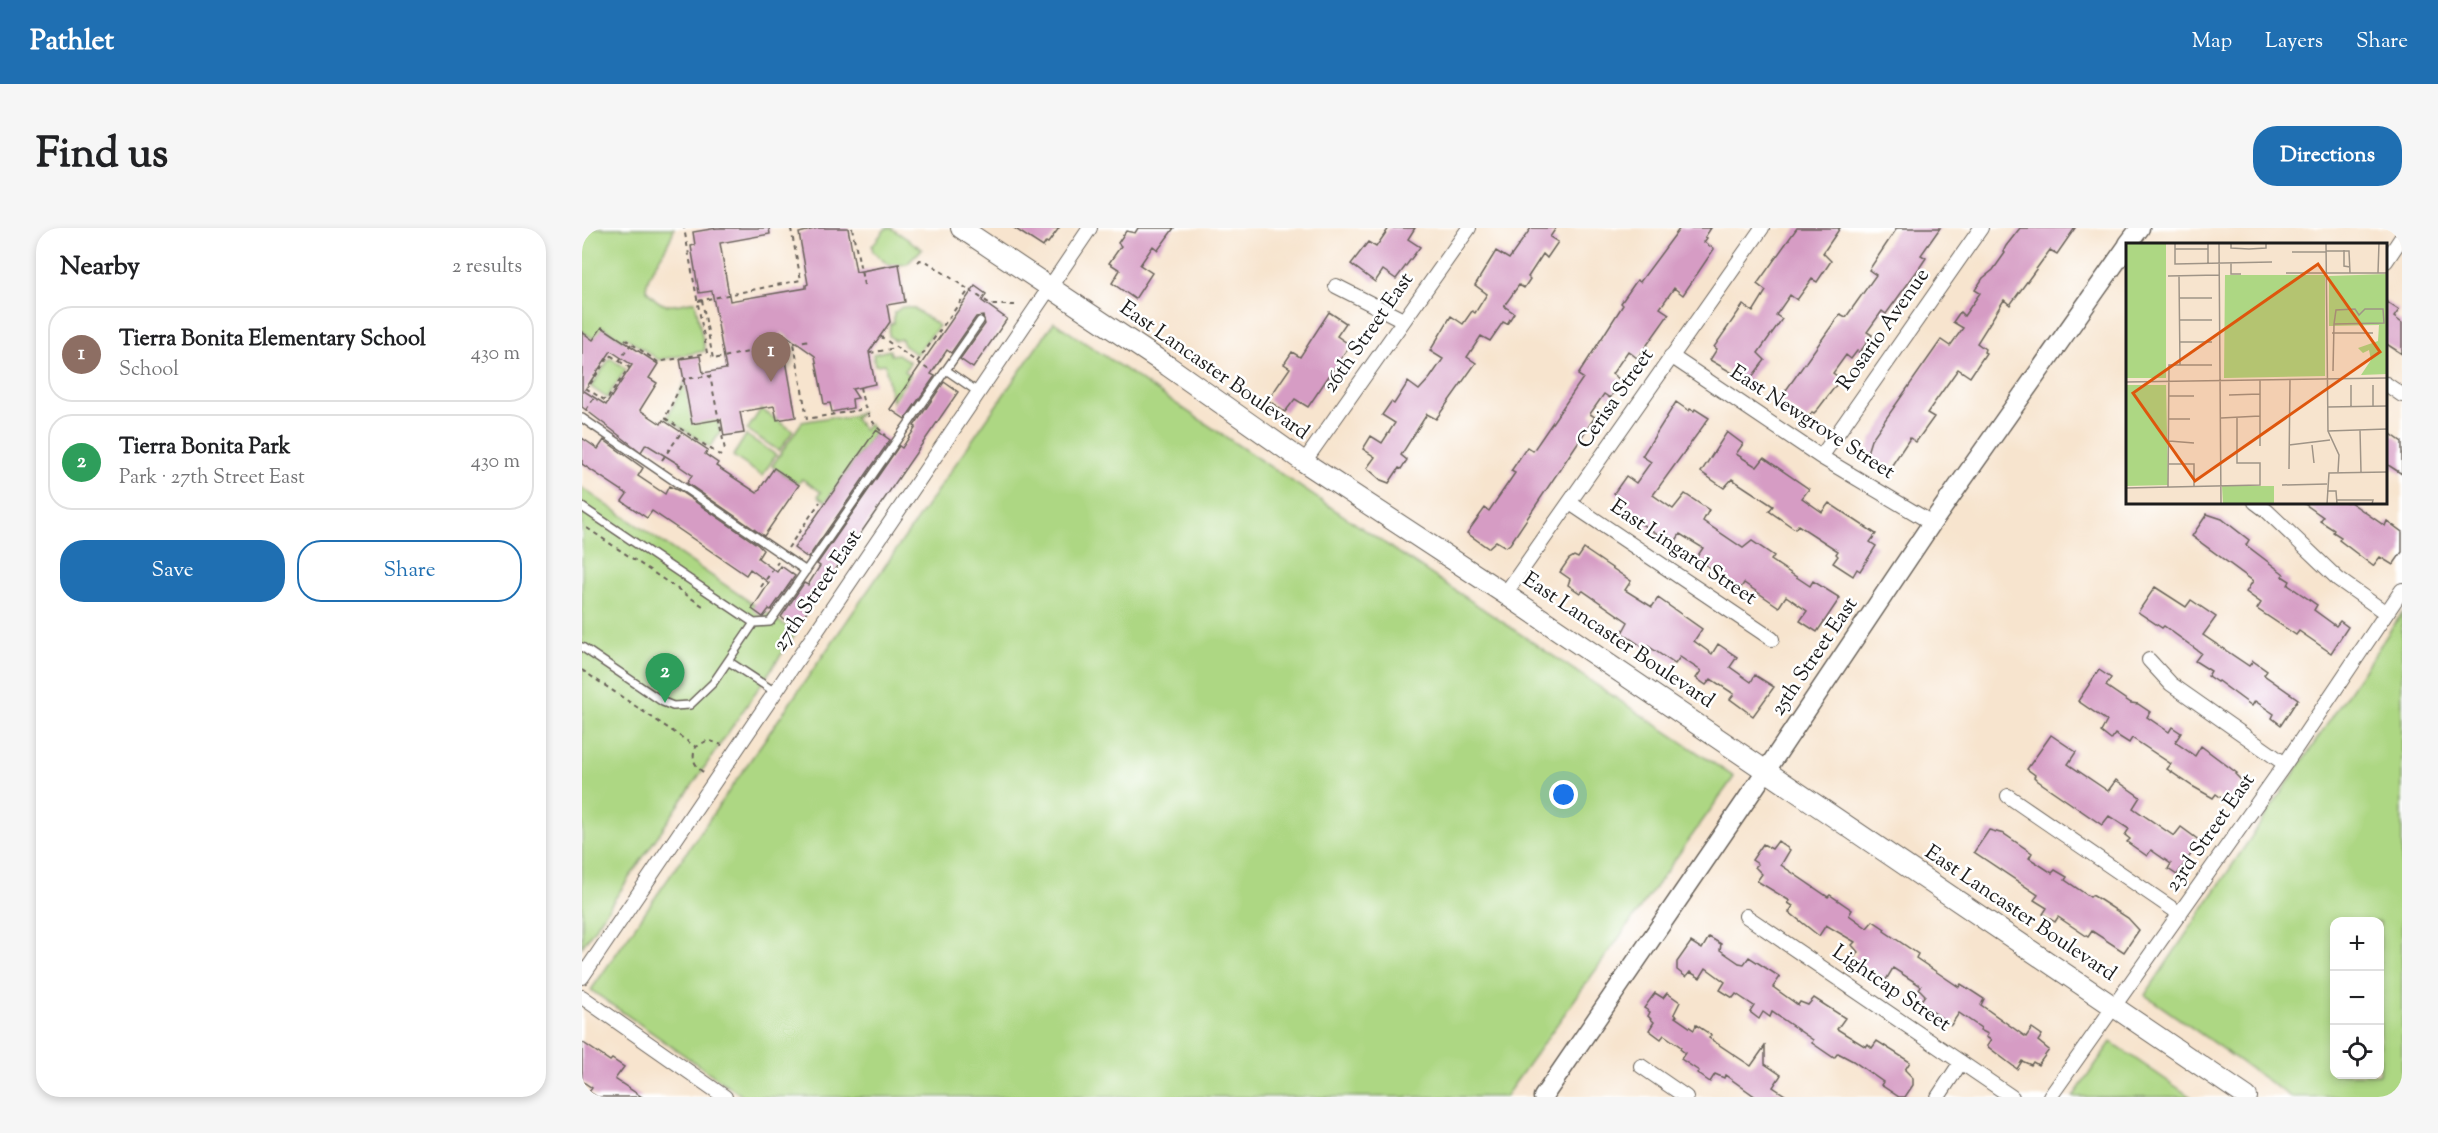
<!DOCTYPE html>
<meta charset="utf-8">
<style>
body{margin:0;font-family:"Sorts Mill Goudy",serif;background:#f6f6f6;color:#202124}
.controls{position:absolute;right:18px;bottom:18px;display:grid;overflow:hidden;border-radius:12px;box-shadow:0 3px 9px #0003}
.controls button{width:54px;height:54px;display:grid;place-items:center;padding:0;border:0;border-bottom:2px solid #e0e0e0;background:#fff;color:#202124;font:30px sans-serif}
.you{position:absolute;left:982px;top:567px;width:21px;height:21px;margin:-15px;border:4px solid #fff;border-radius:50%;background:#1a73e8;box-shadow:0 0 0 9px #1a73e833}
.badge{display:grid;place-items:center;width:39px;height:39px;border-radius:50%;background:#1f6fb2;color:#fff;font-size:20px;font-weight:700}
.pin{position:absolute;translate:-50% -50px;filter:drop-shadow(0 2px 3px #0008)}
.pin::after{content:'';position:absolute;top:32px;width:21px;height:18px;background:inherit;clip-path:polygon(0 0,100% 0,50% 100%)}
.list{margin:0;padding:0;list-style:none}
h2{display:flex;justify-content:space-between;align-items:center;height:78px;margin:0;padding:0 24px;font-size:26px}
h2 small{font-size:20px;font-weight:400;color:#757577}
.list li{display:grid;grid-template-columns:39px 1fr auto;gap:18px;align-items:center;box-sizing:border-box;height:96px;margin:0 12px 12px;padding:0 12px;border:2px solid #e0e0e0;border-radius:24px}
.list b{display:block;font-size:22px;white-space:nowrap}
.list p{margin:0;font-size:20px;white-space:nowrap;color:#757577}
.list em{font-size:20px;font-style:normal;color:#757577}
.actions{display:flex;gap:12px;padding:18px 24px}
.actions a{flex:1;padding:14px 0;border:2px solid #1f6fb2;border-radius:24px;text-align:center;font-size:21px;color:#1f6fb2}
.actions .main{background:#1f6fb2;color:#fff}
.icon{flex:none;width:33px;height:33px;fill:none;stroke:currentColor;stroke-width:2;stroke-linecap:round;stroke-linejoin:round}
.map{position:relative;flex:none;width:1820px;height:869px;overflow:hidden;border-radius:24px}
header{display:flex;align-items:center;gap:36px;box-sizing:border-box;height:84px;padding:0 30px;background:#1f6fb2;color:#fff}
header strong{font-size:28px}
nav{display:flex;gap:33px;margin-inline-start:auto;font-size:21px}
.intro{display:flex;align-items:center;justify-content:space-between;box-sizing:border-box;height:144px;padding:0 36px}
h1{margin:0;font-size:42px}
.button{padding:15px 27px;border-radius:24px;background:#1f6fb2;color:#fff;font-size:21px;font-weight:700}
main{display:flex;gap:36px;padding:0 36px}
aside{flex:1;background:#fff;border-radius:24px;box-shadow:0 3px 9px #0003}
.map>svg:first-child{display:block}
</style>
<header>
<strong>Pathlet</strong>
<nav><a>Map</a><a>Layers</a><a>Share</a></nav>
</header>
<div class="intro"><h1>Find us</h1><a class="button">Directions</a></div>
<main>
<aside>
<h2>Nearby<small>2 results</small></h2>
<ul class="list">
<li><span class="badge" style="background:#8d6e63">1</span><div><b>Tierra Bonita Elementary School</b><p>School</p></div><em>430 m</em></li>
<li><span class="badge" style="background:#2e9e5b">2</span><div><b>Tierra Bonita Park</b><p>Park · 27th Street East</p></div><em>430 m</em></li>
</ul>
<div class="actions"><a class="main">Save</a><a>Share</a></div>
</aside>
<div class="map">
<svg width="1820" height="869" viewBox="0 0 1820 869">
<rect width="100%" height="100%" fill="#fff"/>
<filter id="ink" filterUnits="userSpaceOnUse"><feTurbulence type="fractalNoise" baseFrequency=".0167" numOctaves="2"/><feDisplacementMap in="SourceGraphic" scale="12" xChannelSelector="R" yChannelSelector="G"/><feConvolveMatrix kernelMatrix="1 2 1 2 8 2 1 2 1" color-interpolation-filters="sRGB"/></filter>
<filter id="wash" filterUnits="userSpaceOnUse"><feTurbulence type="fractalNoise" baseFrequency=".008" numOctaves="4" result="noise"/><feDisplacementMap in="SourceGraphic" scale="24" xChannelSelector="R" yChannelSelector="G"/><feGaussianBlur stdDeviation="1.35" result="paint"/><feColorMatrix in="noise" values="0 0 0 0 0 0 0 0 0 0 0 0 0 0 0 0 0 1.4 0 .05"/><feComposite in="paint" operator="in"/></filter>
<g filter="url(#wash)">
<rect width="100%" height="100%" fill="#f7e4ce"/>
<path fill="#add783" stroke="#647a50" stroke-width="1.5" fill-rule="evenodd" d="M0 0H92C87 23 66 39 64 61 80 83 89 78 113 73L123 123 77 132 43 109 40 112 21 99 12 111 0 103Z
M304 0H309L340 21 325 36 308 38 291 24 290 18Z
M320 79 331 80 357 98 334 126 322 118 320 111 313 112 307 108 308 96 312 95V85Z
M472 94 1152 549 923 869H162L9 762Z
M308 122 309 127 316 126 328 134 323 143 328 147 310 174 303 136 293 137 291 126Z
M28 130 44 141 25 170 9 159Z
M128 152 138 205 128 219 85 190 103 153Z
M179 181 211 203 197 223 165 202Z
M280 184 273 191 282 202 287 195 292 205 244 274 236 268 239 264 220 251 216 256 190 238 220 194 249 189 261 191Z
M164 207 194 227 180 248 151 228Z
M0 260 214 405 0 719Z
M1820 385V869H1709L1563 767ZM1752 694H1798V846H1752Z
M1529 814 1609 869H1491Z"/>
<g id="blocks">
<path fill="#d69cc4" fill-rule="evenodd" d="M135 0H187L188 6 138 15 148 73 224 60V57L226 56 217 5 236 0H266L274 44 317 36 323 74 305 77 308 94 287 124 293 156 270 161 276 170 270 171 271 180 250 184 248 175 242 176 233 128 199 104 214 189 195 192 192 178 158 184 162 205 142 208 139 191 110 196 98 131 118 128 121 145 144 141 130 63 117 65 109 18 113 17 111 4Z
M432 0H477L466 15 464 14 461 19Z
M556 0H592L576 22 571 18 558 37 570 45 553 71 530 55 538 42 527 35 539 18 536 15 544 3 553 5Z
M807 0H833L826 11 838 19 814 51 801 42 793 54 769 36 786 14 794 19Z
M949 0H974L968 9 976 14 965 30 961 26 946 49 948 51 942 60 937 57 922 78 932 85 925 96 921 94 908 113 899 108 885 129 894 135 854 191 845 186 819 227 825 232 819 241 817 240 807 255 799 252 785 240 793 229 781 221 789 208 800 215 813 195 800 187 809 174 812 176 826 154 837 162 848 150 861 131 848 123 869 88 881 96 890 83 893 85 905 66 893 57 906 36 914 23 927 31Z
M1098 0H1129L1123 9 1125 10 1122 14 1132 21 1101 67 1092 60 1078 80 1087 86 1060 124 1055 130 1046 123 1030 146 1040 153 1028 170 1022 166 1008 186 1013 189 928 316 924 319 914 313 906 320 885 305 903 280 907 283 933 245 929 243 945 219 951 223 1001 150 996 147 1041 77 1039 75 1055 52 1058 54Z
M1215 0H1258L1241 25 1249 33 1235 54 1230 51 1215 72 1208 67 1194 87 1200 91 1176 125 1183 132 1166 154 1128 132 1135 121 1132 119 1161 77 1171 84 1184 63 1175 56Z
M1315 0H1358L1339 27 1344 30 1338 39 1304 86 1300 83 1285 104 1290 107 1281 120 1277 124 1275 123 1269 131 1264 127 1251 145 1259 151 1236 181 1232 185 1230 184 1225 192 1197 172 1258 86 1264 89 1294 47 1287 42Z
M1438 0H1493L1475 26 1468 22 1428 77 1422 72 1395 115 1403 121 1402 124 1404 125 1388 149 1376 141 1345 185 1352 189 1334 214 1328 210 1306 243 1284 228 1289 212 1359 112 1368 118 1381 100 1371 94 1378 84 1382 88 1398 65 1393 62 1401 50 1411 42 1423 25 1421 24 1424 18Z
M393 58 404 66 400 73 425 91 391 140 378 131 403 96 401 88 394 89 369 125 365 122 349 146 353 148 323 191 308 181Z
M1803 73 1817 82 1812 89 1820 95V126L1803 115Z
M747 84 764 95 755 108 768 117 726 179 713 171 703 184 686 172 708 140 702 136 710 124 718 129Z
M20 99 76 136 67 150 75 155 58 182 79 196 81 192 126 222 123 226 136 235 134 238 175 265 192 240 217 257 182 308 105 255 110 247 97 238 98 237 64 216 59 224 0 179V104L11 112ZM29 123 50 137 24 177 2 163Z
M362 154 376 164 214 399 199 389 222 355 226 357 238 338 235 336 317 218 320 220 334 199 332 198Z
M1094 174 1107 183 1108 181 1112 183 1113 181 1127 190 1071 267 1091 281 1103 266 1127 282 1121 293 1161 320 1170 313 1192 328 1189 332 1228 358 1231 353 1258 370 1235 404 1218 393 1225 383 1204 368 1197 379 1162 355 1158 361 1114 330 1121 320 1098 306 1092 316 1038 283 1042 272 1032 265 1044 248 1054 255 1069 234 1060 228Z
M294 202 308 212 226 330 212 320Z
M1803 202 1820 214V246L1803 235Z
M1145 204 1161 216 1154 226 1175 239 1182 230 1227 261 1220 270 1240 284 1247 275 1294 306 1288 314 1294 318 1278 343 1275 341 1271 348 1251 335 1256 328 1254 326 1256 323 1216 297 1213 301 1187 283 1191 278 1150 251 1142 260 1119 244Z
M0 210 16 221 22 212 61 240 56 248 83 266 87 258 99 264 176 317 181 322 176 330 195 344 199 338 213 348 189 382 187 381 181 389 170 381 187 355 168 341 164 347 70 283 65 290 40 273 45 266 0 236Z
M1720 274H1768L1803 298 1805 293 1820 304V324L1811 337 1798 329 1791 338 1757 312 1759 309 1751 304 1752 302 1738 293 1741 289Z
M1625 286 1640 291 1667 312 1664 317 1702 346 1700 348 1708 353 1706 357 1735 377 1732 382 1754 398 1758 393 1766 399 1749 425 1717 403 1714 407 1675 381 1679 375 1664 364 1671 353 1610 308Z
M1002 321 1049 353 1043 362 1070 379 1076 370 1120 401 1112 413 1130 426 1136 416 1155 429 1148 439 1169 454 1173 447 1192 459 1171 488 1148 471 1152 466 1129 451 1124 457 1114 450 1119 443 1098 429 1093 436 1066 418 1064 421 1040 405 1046 394 1001 363 998 365 986 357 988 351 978 344 987 331 992 328 996 330Z
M1573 359 1604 379 1609 372 1634 389 1621 407 1667 438 1671 433 1685 443 1682 447 1716 471 1699 497 1690 490 1692 486 1673 473 1670 478 1636 453 1635 454 1626 448 1629 443 1613 433 1619 425 1582 398 1580 400 1556 384Z
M1517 442 1529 450 1524 458 1549 475 1556 476 1568 484 1565 489 1587 504 1590 499 1599 505 1593 514 1613 528 1619 518 1655 545 1653 546 1660 553 1645 574 1634 566 1631 570 1610 558 1585 541 1589 536 1550 510 1547 515 1533 506 1529 512 1519 504 1525 493 1496 473Z
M1469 507 1494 524 1486 536 1526 563 1534 552 1558 569 1551 580 1592 608 1599 599 1618 613 1595 647 1586 641 1589 636 1569 622 1565 628 1545 614 1548 611 1543 607 1547 601 1527 588 1520 597 1456 553 1452 549 1453 547 1445 541Z
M1407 602 1422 606 1450 625 1447 630 1470 645 1473 642 1485 649 1483 652 1508 669 1510 667 1515 670 1546 690 1557 702 1542 724 1510 703 1506 709 1476 689 1473 694 1461 686 1465 680 1452 672 1456 667 1392 624Z
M1196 613 1208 622 1199 637 1246 669 1248 667 1270 682 1267 687 1285 700 1291 693 1303 701 1302 703 1336 726 1334 730 1377 759 1379 756 1402 771 1399 777 1444 809 1450 800 1460 807 1456 813 1467 822 1456 837 1451 834 1449 837 1440 833 1435 841 1405 818 1409 812 1404 809 1406 806 1398 802 1399 800 1377 785 1369 797 1343 778 1338 774 1343 767 1337 761 1339 758 1311 740 1304 752 1271 731 1276 724 1270 717 1273 714 1244 697 1237 708 1207 684 1211 678 1206 675 1208 673 1175 653 1180 646 1173 639 1176 636 1170 632 1181 616 1190 621Z
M1127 709 1139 716 1138 722 1157 735 1162 736 1167 729 1198 749 1191 759 1216 777 1218 774 1226 777 1232 770 1263 790 1255 801 1284 819 1286 816 1290 820 1295 813 1328 834 1323 842 1331 850V857L1323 869H1317L1299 857 1301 854 1271 833 1256 825 1252 830 1230 815 1231 812 1190 784 1188 789 1181 784 1177 791 1168 784 1172 778 1154 766 1151 770 1138 762 1143 754 1124 740 1118 750 1108 744 1104 749 1095 742V734L1109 714 1120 721Z
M1073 765 1081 770 1085 765 1098 774 1092 786 1095 788 1093 789 1112 802 1114 797 1129 807 1127 810 1169 838 1183 818V836L1199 847 1191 859 1206 869H1174L1143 847 1142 850 1133 846 1128 854 1115 845 1117 843 1099 831 1103 825 1098 821 1099 819 1082 807 1079 811 1067 802 1072 794 1066 788 1068 784 1062 780Z
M0 814 28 833 30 831 42 839 33 851 60 869H15L7 864 10 860 0 853Z"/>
</g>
</g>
<g filter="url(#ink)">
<use href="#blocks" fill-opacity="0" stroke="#69625a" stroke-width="1.5"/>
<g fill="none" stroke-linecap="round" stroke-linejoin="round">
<defs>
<path id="service" d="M364 142 396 164
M0 190 224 343
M0 279 172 395 131 455 108 477 91 478 81 474 0 419
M172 395 188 394 398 93
M146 433 193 464"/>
<path id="minor" d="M1804 33 1820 9
M754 58 821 92
M1089 128 1239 229 1350 295
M1804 156 1820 167
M1239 229 1399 0
M722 234 887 0
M1673 274 1685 283 1756 351 1804 385
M988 275 1190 411
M923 366 1180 0
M1567 432 1589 456 1703 536
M1426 568 1598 686
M1164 688 1430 869
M0 749 508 0
M0 769 143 869
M1059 838 1104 869
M1356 869 1379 834
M1468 869 1703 536 1820 362"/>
<path id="tertiary" d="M1546 16 1558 0
M961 869 1165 571 1350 295 1546 17"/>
<path id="secondary" d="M379 0 586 138 722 234 923 366 1665 869"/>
</defs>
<use href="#service" stroke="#69625a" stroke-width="10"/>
<use href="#minor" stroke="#69625a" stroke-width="16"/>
<use href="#tertiary" stroke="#69625a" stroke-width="21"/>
<use href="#secondary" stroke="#69625a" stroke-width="22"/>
<path stroke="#69625a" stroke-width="2" stroke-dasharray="4.5 4.5" stroke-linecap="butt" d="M270 0 282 57
M336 34 338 32 347 35 387 62
M120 72 131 131 212 115 225 191 278 182
M116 73 219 52 209 1 212 0
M298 108 335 134 387 62 410 77H436
M43 111 76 134 125 125 102 0
M212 115 228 112
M288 125 314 120
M37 133 47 139 24 173 5 161 28 127 37 133 49 116
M335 134 350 144
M278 159C282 180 287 194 304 207
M4 182 14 167
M139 228 83 190 102 151 128 148 143 222
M80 232 101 202
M5 300 121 378
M206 320 238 274
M179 359 196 334
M0 442 114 519
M121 544C112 537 109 530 114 519L126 512 140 517"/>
<use href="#service" stroke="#fff" stroke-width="7"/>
<use href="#minor" stroke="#fff" stroke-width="14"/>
<use href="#tertiary" stroke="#fff" stroke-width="18"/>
<use href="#secondary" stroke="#fff" stroke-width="20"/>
</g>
</g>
<g text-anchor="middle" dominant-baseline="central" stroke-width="5" stroke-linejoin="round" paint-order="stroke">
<g font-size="21" fill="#1c1c1c" stroke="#fff">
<text transform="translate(1302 102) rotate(-55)">Rosario Avenue</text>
<text transform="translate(787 105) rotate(-55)">26th Street East</text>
<text transform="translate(632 143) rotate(35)">East Lancaster Boulevard</text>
<text transform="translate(1034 171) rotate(-55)">Cerisa Street</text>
<text transform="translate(1230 195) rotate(33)">East Newgrove Street</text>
<text transform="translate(1101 325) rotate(34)">East Lingard Street</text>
<text transform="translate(236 363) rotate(-56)">27th Street East</text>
<text transform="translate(1036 413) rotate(34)">East Lancaster Boulevard</text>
<text transform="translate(1233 429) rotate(-56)">25th Street East</text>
<text transform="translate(1629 605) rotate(-55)">23rd Street East</text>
<text transform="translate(1438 686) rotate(34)">East Lancaster Boulevard</text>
<text transform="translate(1309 761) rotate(34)">Lightcap Street</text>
</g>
</g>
<g transform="translate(1544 15)">
<rect width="261" height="261" fill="#f7e4ce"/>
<path d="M0 0H40V135H0ZM261 31V131L235 132 245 117 243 107 237 110 232 105 252 98 253 82 203 83V33ZM99 32H199V133L98 135ZM0 142H40L42 242 0 243ZM96 243H148V261H97Z" fill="#add783"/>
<path fill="none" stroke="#9f9487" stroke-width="1.5" d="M49 0V21L146 19M93 0 95 261M105 0V5L123 6 140 5V0M200 0 202 188 213 212 212 229M49 6H82M218 7V23L224 24M200 8H223L224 30M166 9H200M82 20V0M105 20V31H115M160 30H261M252 30 253 0M42 33 93 32M53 33 54 122M53 55H86M229 66 233 72 239 66H257L258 80 208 81 210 67ZM53 77H86M206 90H247M53 99H86M207 128 208 81M0 139 261 135M225 142V164M247 142V163M103 152 134 151M42 153H68M202 164 261 163M95 175 134 173M42 176H64M234 187 235 229M202 188 261 186M43 198 68 200M163 202 204 197M186 202 188 220M134 203V137M43 221H68V243M163 226 164 136M156 242 201 241M42 244 43 122H86M0 245 134 242V220H111V174M201 248H210L211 261M210 257H247L246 261M201 261 203 230 261 229"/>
<path fill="#de560d" fill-opacity="0.15" stroke="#de560d" stroke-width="3" d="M192 21 254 109 69 238 7 150Z"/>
<rect width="261" height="261" fill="none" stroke="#1c1c1c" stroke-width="3"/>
</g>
</svg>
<div class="controls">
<button>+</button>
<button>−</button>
<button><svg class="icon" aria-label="locate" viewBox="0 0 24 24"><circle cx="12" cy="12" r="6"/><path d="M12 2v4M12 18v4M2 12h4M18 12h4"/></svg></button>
</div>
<div class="you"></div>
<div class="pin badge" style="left:189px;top:154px;background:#8d6e63">1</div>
<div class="pin badge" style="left:83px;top:475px;background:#2e9e5b">2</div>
</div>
</main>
